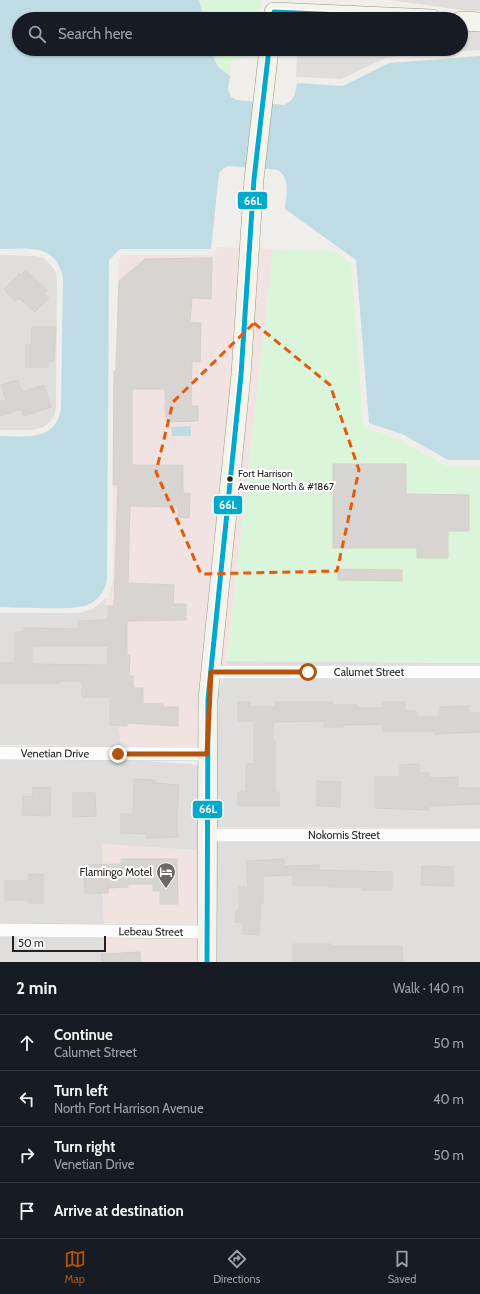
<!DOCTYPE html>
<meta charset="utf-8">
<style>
body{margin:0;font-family:Cabin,sans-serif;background:#242831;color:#f1f3f6}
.scale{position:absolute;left:12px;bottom:10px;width:94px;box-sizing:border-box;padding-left:4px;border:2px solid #222;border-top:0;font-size:11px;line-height:14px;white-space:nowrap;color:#222;-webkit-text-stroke:3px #fff;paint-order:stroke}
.stop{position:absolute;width:12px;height:12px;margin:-9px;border:3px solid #b45309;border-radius:50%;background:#fff}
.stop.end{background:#b45309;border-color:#fff;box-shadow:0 1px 4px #0008}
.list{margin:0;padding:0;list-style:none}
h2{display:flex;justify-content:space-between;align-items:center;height:52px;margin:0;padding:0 16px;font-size:17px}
h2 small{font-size:13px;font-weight:400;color:#9ea1a6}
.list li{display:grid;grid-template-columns:26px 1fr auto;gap:12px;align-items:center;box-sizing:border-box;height:56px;padding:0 16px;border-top:1px solid #363941}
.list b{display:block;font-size:15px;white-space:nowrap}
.list p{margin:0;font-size:13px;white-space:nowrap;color:#9ea1a6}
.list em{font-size:13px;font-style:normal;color:#9ea1a6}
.icon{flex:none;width:22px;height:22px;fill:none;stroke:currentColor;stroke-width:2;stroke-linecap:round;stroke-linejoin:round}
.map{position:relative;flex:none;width:480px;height:962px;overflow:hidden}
.search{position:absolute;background:#171b24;box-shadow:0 1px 3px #0004;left:12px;right:12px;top:12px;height:44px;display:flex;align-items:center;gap:10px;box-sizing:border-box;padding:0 14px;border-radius:22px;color:#9ea1a6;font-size:15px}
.sheet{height:276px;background:#171b24}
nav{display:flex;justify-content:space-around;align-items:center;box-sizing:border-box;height:56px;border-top:1px solid #363941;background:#171b24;font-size:11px;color:#9ea1a6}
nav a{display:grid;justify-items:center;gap:2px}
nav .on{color:#b45309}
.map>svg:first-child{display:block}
</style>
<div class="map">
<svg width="480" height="962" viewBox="0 0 480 962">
<rect width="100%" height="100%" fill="#f0eeeb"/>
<path fill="#dfdedc" d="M390 0H480V11H469Z
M461 28 480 29V50L388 57 341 79 296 77 297 49H461Z
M0 255 35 256 44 258 55 270 57 278 56 407 54 416 50 422 42 428 32 430H0Z
M106 598 121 746 0 745V613H79L93 609Z
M227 657V661L480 663V665H226Z
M222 679H480V828L214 827V710Z
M0 760 146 761 200 765V897L102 845 104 924 0 923Z
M214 842H480V962H213Z
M0 937 104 938V962H0Z"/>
<path fill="#f1e3e1" d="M217 247 243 248 201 746H121L106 598H108L113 580V432L119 259 122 255H211L215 253Z
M256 248 273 249 227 657 226 665H218Z
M102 844 199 850 200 924H104Z
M104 938 200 939V962H104Z"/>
<path fill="#daf5da" d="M199 0H261L259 19H204Z
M211 49H255L254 55 231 61 230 76 217 66Z
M273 249 334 251 351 263 363 423 366 428 402 441 446 466 480 467V663L227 661Z"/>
<path fill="#bfdbe3" d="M0 0H199L204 19H19V49H211L217 66 230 76 228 89 231 97 237 100 284 105C295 100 295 94 297 83L343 86 389 63 480 56V460H448L404 435 369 423 356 260 285 209C286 194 291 179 278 170L229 166 224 168 219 173 211 249H120L109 260 107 580C105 591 98 601 87 605 73 611 18 607 0 607V436C26 436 56 442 61 408L63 278C56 243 28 249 0 249Z
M191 426V436H172L171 427Z"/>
<path fill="#d7d4d2" stroke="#d3d0cc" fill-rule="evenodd" d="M212 258 211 299 192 298 190 322 201 323 200 362 192 361 191 406H198V421L166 422 165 389H132V465H183V493H190L189 518 178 517V507L130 506 128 583 174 585 173 604H186V620L127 621V655H130L129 676H133V688H143V703L163 704V707H178V726L127 723V726L110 725V697H82V681H60V683H0V663H15V632H24V628L78 629V621L108 620V606H114L118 485H113L114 371H116L119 281 145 259ZM32 646H108L107 665 32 664Z
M26 270 47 290 44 294 49 298 35 312 19 298 16 301 4 290 19 274 21 275Z
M32 327H56L54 361H48V367H26V345H31Z
M18 380 22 392 44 385 51 407 24 416 22 409 0 416V401H6L1 385Z
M333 464H406V494L469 495V531H448V558H417V548H333Z
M338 569 402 570V581L338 580Z
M238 702H250V707H275V702H332L333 705H358V708H383V702H405V711H416V717H440V707L469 706V713H480V732L434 734V731H383V724L343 725V727H324V721L273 722V742H275V792H279V806H238V792H246V764H254V721H238Z
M419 764V773H429V778L458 777V788H480V804L429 806V810L375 808V777H400V765Z
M134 779 155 780V783L179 785 177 819 178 837 146 838V834L121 833V814H133Z
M317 781 341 782 340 807 317 806Z
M33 787 51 788 50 816 22 815 23 796 32 797Z
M73 793H95L96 816 73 817Z
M121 859H177L178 904H160V891H153V884H128V887L108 888V893H85L84 865 121 864Z
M284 859V866L319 865V870L392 872V890H362V887H329V885H293V875L263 876V903H261L259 935 243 934V923L235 922 236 911H239V887H248L246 861Z
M422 866 454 867 453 886 421 885Z
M29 874H43V903H29V900H5V881H29Z
M293 944H331V946H402L403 962H293Z
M140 952 141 962H102L101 954Z"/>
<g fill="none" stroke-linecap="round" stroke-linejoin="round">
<defs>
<g id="street">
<path id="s1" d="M211 672H480"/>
<path id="s2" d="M0 753 207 754"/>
<path id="s3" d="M207 835H480"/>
<path id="s4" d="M0 930 207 932"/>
</g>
<path id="secondary" d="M274 12 432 19
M461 21 480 22
M207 962 208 699 241 375 254 179 269 49"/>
</defs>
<use href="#street" stroke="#c9c8c7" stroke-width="14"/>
<use href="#secondary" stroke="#999a82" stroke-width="20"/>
<use href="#street" stroke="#fdfcfc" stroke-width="13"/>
<use href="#secondary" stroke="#f4f4ed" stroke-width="19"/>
<defs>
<path id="bus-1" d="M273 19 274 12 432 19
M207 962 208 699 241 375 254 179 269 49"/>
</defs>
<use href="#bus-1" stroke="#fff" stroke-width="8"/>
<use href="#bus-1" stroke="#00a9ce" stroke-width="5"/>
</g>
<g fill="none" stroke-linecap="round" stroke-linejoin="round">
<path stroke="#b45309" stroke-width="5" d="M118 754H207L211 672H308"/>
</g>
<path fill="none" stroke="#e8590c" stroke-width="3" stroke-dasharray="8 5" stroke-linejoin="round" d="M254 323 330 385 359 470 337 571 201 574 156 472 173 402Z"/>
<defs>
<symbol id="hotel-pin" viewBox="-11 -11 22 30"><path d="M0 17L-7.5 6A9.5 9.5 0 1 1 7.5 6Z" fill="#6a6968" stroke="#fff"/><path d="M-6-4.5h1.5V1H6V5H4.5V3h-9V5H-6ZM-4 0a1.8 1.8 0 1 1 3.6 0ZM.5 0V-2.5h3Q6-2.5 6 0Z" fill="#fff"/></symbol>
</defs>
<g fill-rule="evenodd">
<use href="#hotel-pin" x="155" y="861" width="22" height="30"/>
</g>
<circle fill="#222" stroke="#fff" stroke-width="1.5" cx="230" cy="479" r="3.5"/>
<g text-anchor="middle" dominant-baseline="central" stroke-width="4" stroke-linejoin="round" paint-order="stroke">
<g font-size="10" fill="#222" stroke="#fff" text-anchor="start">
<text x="238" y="473">Fort Harrison<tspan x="238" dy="13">Avenue North &amp; #1867</tspan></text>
</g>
<g font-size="11" fill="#222" stroke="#fff">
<text stroke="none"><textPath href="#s1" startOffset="158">Calumet Street</textPath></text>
<text stroke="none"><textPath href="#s2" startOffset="55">Venetian Drive</textPath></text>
<text stroke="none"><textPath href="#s3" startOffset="137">Nokomis Street</textPath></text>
<text stroke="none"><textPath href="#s4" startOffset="151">Lebeau Street</textPath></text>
</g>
<g font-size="11" fill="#222" stroke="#fff" text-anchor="end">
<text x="152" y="872">Flamingo Motel</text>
</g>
</g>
<g stroke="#fff" stroke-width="1.5">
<rect x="237" y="191" width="31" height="19" rx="4" fill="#00a9ce"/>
<rect x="213" y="495" width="30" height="20" rx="4" fill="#00a9ce"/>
<rect x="192" y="800" width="31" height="19" rx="4" fill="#00a9ce"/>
</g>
<g font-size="11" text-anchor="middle" font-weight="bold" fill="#fff">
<text x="253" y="205">66L</text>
<text x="228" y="509">66L</text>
<text x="208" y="813">66L</text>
</g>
</svg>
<div class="scale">50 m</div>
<div class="stop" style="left:308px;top:672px"></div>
<div class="stop end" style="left:118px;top:754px"></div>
<div class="search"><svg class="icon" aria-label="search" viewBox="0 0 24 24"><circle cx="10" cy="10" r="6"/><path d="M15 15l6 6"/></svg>Search here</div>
</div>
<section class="sheet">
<h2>2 min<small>Walk · 140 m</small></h2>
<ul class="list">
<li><svg class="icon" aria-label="ahead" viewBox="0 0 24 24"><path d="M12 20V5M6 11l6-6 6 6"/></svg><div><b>Continue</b><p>Calumet Street</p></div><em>50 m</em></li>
<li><svg class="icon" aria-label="left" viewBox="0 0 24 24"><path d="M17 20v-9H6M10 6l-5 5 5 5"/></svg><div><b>Turn left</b><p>North Fort Harrison Avenue</p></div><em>40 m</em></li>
<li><svg class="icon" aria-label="right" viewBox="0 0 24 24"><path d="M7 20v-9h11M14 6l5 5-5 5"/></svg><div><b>Turn right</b><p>Venetian Drive</p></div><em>50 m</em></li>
<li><svg class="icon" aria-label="arrive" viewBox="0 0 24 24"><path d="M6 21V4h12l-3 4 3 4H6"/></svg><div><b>Arrive at destination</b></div></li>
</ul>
</section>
<nav>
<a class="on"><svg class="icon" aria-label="map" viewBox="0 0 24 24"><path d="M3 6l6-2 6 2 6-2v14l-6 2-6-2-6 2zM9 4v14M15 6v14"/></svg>Map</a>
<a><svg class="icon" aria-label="directions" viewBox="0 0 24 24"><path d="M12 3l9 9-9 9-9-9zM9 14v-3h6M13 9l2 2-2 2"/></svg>Directions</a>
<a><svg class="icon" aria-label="saved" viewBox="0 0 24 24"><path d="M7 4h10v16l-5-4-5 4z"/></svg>Saved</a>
</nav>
